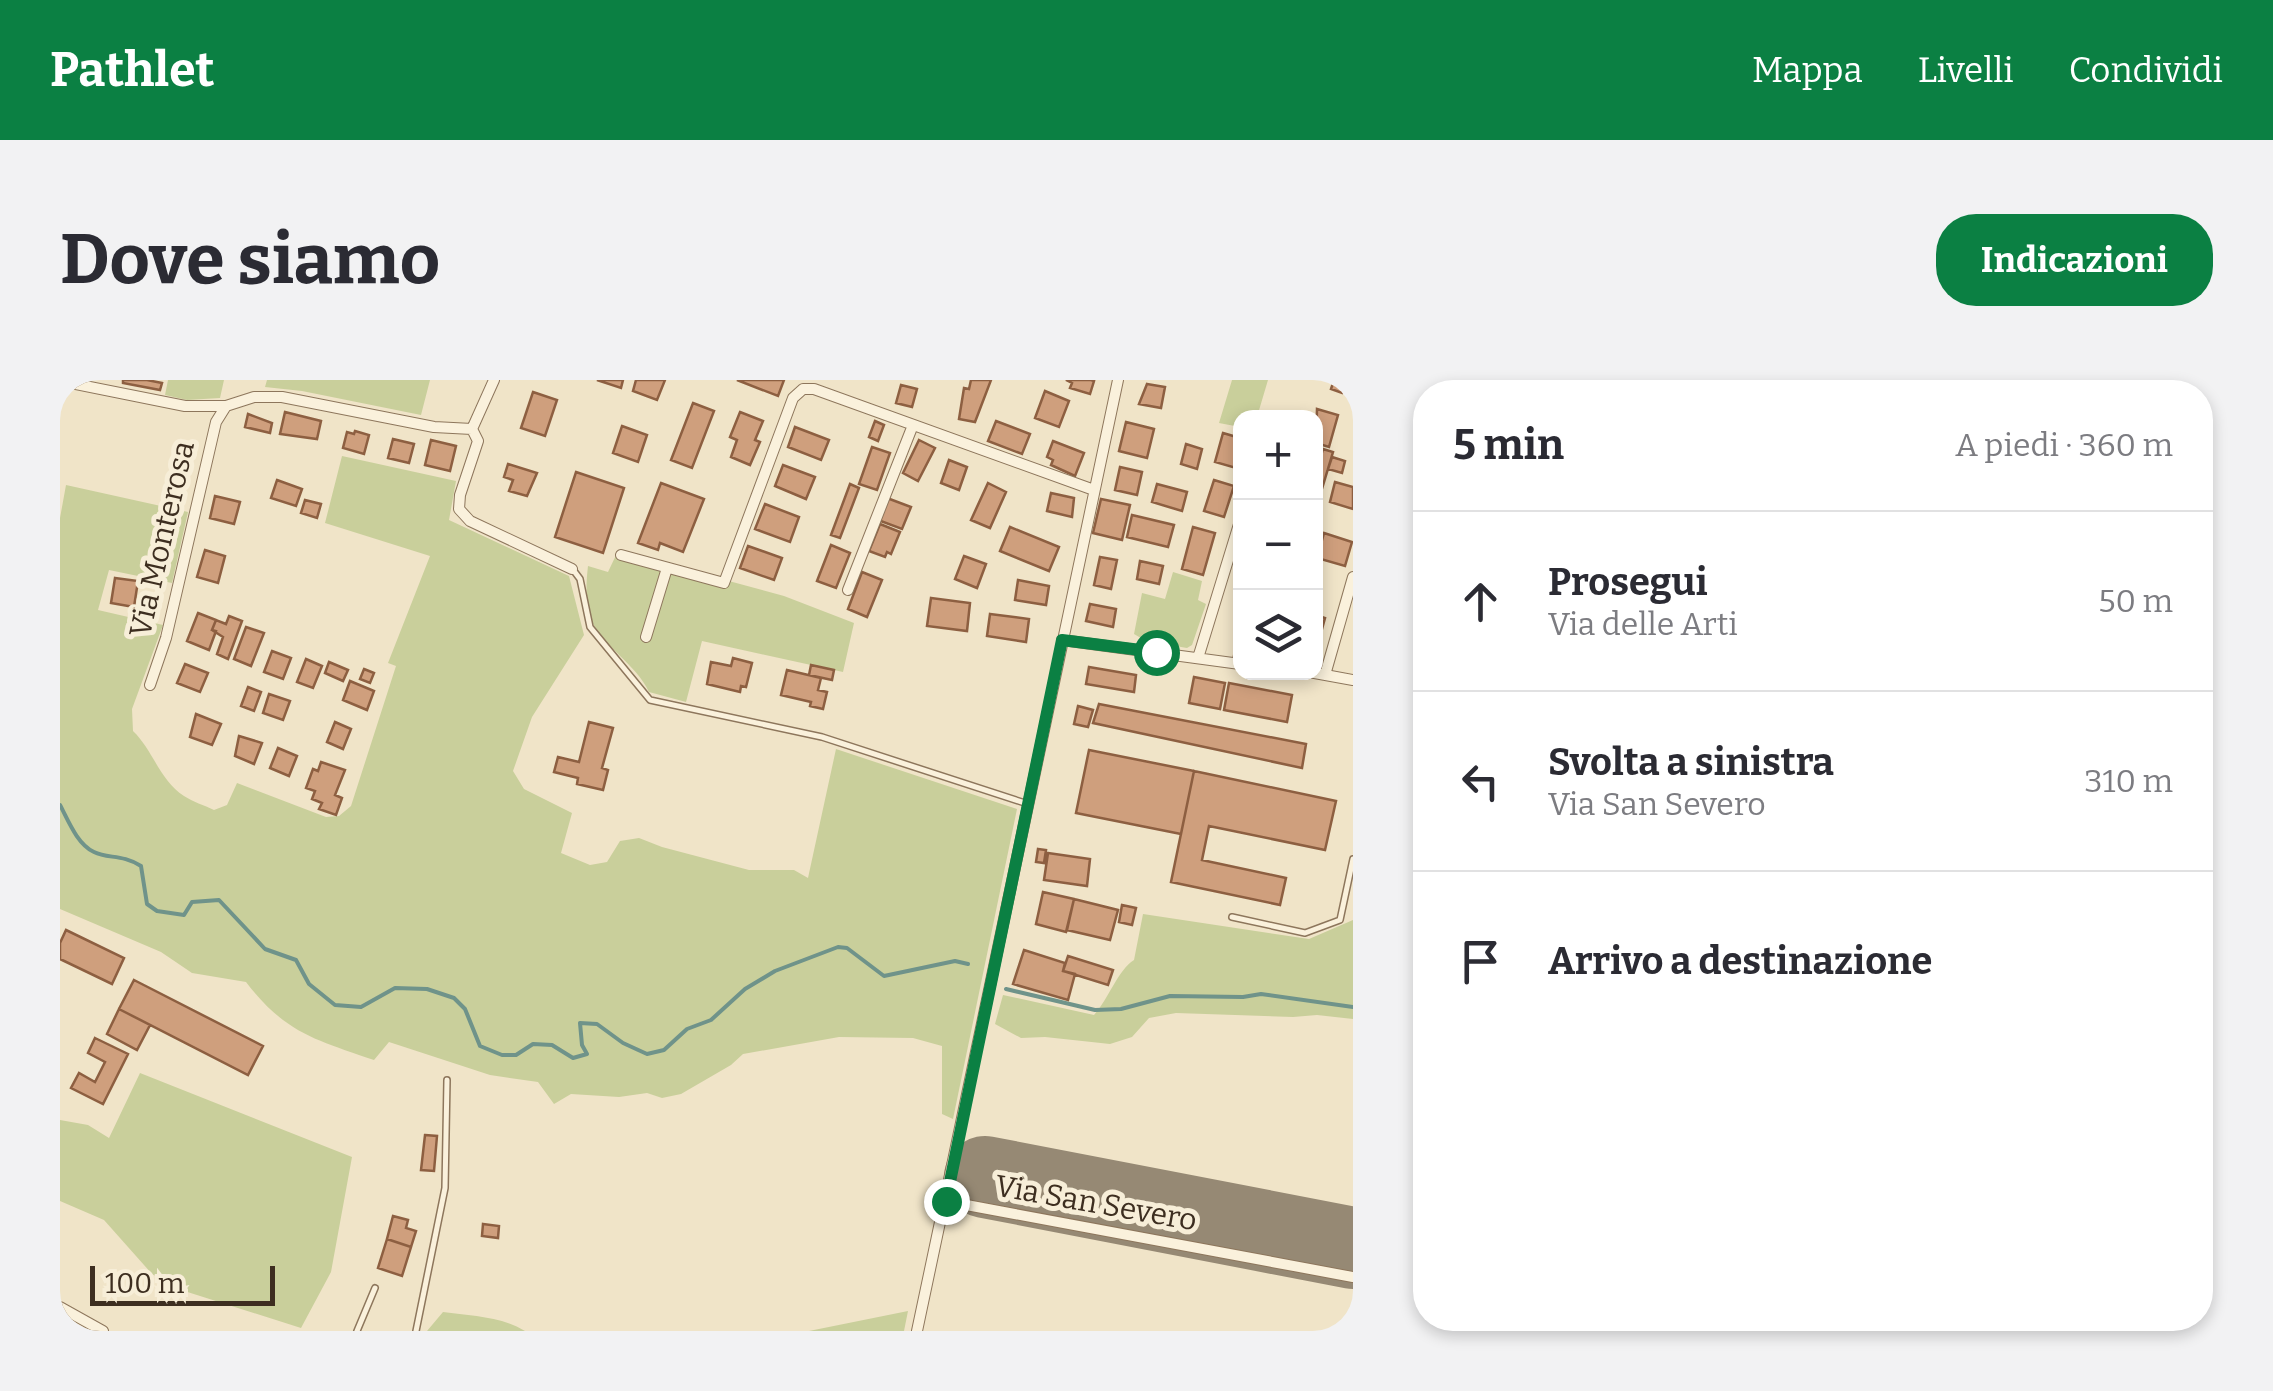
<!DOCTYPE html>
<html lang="it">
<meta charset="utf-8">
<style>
body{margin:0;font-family:Bitter,serif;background:#f2f2f3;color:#2b2b33}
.controls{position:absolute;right:30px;top:30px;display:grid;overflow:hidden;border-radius:20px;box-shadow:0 5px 15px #0003}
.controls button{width:90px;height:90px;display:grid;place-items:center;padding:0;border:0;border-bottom:2px solid #e1e1e2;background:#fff;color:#2b2b33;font:50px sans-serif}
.scale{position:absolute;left:30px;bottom:25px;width:185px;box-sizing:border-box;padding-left:10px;border:5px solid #3d2e20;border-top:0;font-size:28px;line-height:35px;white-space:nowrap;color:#3d2e20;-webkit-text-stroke:8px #f7eed8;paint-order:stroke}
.stop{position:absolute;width:30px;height:30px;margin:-22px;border:8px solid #0b8043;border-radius:50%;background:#fff}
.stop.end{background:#0b8043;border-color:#fff;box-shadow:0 2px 10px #0008}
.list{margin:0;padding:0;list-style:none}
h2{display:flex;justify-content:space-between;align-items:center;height:130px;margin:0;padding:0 40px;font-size:42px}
h2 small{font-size:32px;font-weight:400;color:#7c7c81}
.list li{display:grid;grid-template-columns:65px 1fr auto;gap:30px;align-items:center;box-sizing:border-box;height:180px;padding:0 40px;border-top:2px solid #e1e1e2}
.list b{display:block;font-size:38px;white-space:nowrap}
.list p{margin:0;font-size:32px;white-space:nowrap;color:#7c7c81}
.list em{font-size:32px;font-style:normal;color:#7c7c81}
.icon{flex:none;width:55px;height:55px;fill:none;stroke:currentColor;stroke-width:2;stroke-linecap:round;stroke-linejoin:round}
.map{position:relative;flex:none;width:1293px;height:951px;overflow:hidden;border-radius:40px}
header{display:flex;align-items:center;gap:60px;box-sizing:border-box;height:140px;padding:0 50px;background:#0b8043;color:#fff}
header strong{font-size:48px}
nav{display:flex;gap:55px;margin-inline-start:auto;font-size:35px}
.intro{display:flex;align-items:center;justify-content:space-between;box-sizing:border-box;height:240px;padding:0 60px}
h1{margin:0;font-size:70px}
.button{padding:25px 45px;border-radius:40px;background:#0b8043;color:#fff;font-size:35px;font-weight:700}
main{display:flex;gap:60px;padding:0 60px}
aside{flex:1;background:#fff;border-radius:40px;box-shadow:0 5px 15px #0003}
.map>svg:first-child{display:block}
</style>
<header>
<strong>Pathlet</strong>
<nav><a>Mappa</a><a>Livelli</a><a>Condividi</a></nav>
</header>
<div class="intro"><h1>Dove siamo</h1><a class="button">Indicazioni</a></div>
<main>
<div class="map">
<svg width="1293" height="951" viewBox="0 0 1293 951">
<rect width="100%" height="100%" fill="#f0e4c8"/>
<path fill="#c9cf9b" d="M108 0H164L160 18 127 20 105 15Z
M207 0H370L361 35 242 11 205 7Z
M1172 0H1208L1197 37 1180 38V47L1159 43Z
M282 76 396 101 389 140 509 196 524 255 472 337 453 391 464 409 512 433 501 473 530 485 547 482 560 461 579 458 602 467 689 490H734L748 498 776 369 957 429 893 739 882 734V666L853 658 779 657 683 674 671 685 621 714 602 718 587 713 559 717 511 714 494 724 478 702 430 695 329 662 314 680C256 660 225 653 186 602L132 593 101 572 0 529V138L6 105 128 132 112 203 49 190 38 230 103 245 72 329 73 351C93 370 100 401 124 416 133 422 144 425 154 430L167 425 177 403 266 437 279 436 291 426 336 286 328 283 370 176 265 143Z
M558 171 724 216 794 243 783 292 642 261 626 322 589 312C576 284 544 267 532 242 525 226 526 203 528 186L548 192Z
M1113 192 1142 201 1138 220 1146 224 1132 265 1127 268 1086 261 1074 254 1082 213 1105 219Z
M1083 534 1249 559 1293 540V639L1257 635 1233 637 1116 633 1089 638 1072 657 1050 664 985 657 961 658 935 644 943 615 1034 635C1049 618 1058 590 1074 580Z
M80 693 292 777 271 892 241 948 118 909 92 894 44 840 0 821V740L28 745 49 758Z
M848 931 844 951H749Z
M383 932C410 936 441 936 465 951H367Z"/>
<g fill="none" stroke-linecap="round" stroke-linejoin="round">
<path stroke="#6f938a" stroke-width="4" d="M0 425C8 440 17 464 34 472 48 479 62 474 81 486L87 524 97 531 124 535 132 522 159 520 205 569 236 580 249 604 275 625 301 627 335 608 367 609 394 618 405 629 420 666 442 675H456L473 664 492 665 513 678 527 674 522 665 520 643 537 644 563 663 587 674 604 670 627 649 651 640 685 609 715 591 778 567 787 568 824 596 895 581 908 584
M946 609 1035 630 1061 629 1110 616 1183 617 1201 614 1293 627"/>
<path stroke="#968974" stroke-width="82" d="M925 797 1293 868"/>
</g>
<path fill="#cf9f7d" stroke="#8d5f41" stroke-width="2.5" d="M63 0H87L102 3 100 10 63 3Z
M537 0H563L561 8Z
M576 0H605L597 20 573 11Z
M677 0H724L718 16Z
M911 0H931L915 42 899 39 904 8 909 9Z
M1006 0H1031L1034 1 1030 14 1010 8 1012 3Z
M1274 0 1286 1 1282 13 1271 9Z
M1087 4 1105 7 1101 28 1079 24Z
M841 5 857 9 852 27 836 23Z
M985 11 1009 21 999 47 975 38Z
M473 12 497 20 485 56 461 48Z
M633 23 654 31 632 88 611 80Z
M1257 29 1278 35 1269 67 1256 63Z
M225 32 261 41 257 59 220 54Z
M680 32 703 41 695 60 700 62 690 85 671 77 677 60 670 57Z
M188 34 212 43 210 53 185 47Z
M815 41 824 45 818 61 809 57Z
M936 41 970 54 962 74 928 61Z
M1066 42 1094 49 1087 78 1059 71Z
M562 46 587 55 578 82 553 73Z
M735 47 769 60 761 80 728 67Z
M295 51 309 55 304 74 283 68 287 52 294 54Z
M1163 53 1180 58 1176 88 1155 82Z
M333 59 354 64 349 83 328 78Z
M371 60 396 66 390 91 365 85Z
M859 60 875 68 858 101 843 93Z
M993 61 1024 73 1015 96 991 85 993 80 987 77Z
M1126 64 1142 69 1137 89 1121 84Z
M812 67 830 73 817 110 799 104Z
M1263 69 1273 72 1261 112 1256 110V93Z
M1272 77 1285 81 1282 93 1268 89Z
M889 80 907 87 899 110 881 103Z
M448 84 477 93 467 116 449 111 453 100 444 97Z
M723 85 755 97 746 119 715 106Z
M1060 87 1082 92 1077 115 1055 110Z
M516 92 564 108 543 173 495 157Z
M217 100 242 109 236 126 211 118Z
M1154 100 1174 106 1164 137 1144 131Z
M1275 102 1293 107V129L1270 122Z
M601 103 644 119 623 172 600 163 598 170 578 163Z
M928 103 946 112 930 148 911 140Z
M790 104 799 108 780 158 771 155Z
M1097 104 1127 112 1122 131 1092 122Z
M991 113 1014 118 1012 137 987 131Z
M155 116 180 122 174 144 150 138Z
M827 118 851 127 842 149 818 140Z
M1041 119 1070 125 1062 160 1033 153Z
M245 120 261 124 257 138 241 133Z
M705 124 739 137 730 162 695 149Z
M1072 135 1114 145 1108 167 1067 157Z
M820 144 840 152 831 174 827 172 825 177 809 171Z
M950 147 999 167 989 191 940 171Z
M1133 147 1155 153 1143 195 1122 189Z
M1264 153 1292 162 1285 186 1257 178Z
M771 165 790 173 776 208 757 201Z
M688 166 722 178 714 200 680 188Z
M145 170 165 176 158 203 137 197Z
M904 176 926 184 917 208 895 199Z
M1040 177 1057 180 1051 209 1034 205Z
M1080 181 1103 186 1099 204 1077 199Z
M802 192 822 200 807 237 788 229Z
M55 198 78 201 74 227 51 223Z
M958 200 989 206 986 225 955 220Z
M871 218 910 223 907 251 867 246Z
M1030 224 1056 229 1053 247 1026 241Z
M138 233 156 240 152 250 156 251 149 270 127 261Z
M930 234 969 239 966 262 927 256Z
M1256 235 1265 238 1256 271Z
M169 236 182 241 168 279 157 274 163 257 152 250 156 240 166 244Z
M186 247 204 253 191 286 174 279Z
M1178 251 1180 252V277L1174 276Z
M212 271 231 278 223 299 204 292Z
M673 278 692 283 686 307 681 306 680 312 647 304 651 282 671 286Z
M246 279 262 286 253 308 237 302Z
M269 282 288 290 283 301 265 293Z
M125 284 148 293 140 312 117 303Z
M751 285 774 290 772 300 749 295Z
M1029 287 1076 295 1074 312 1026 304Z
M304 289 314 293 310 303 300 299Z
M727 290 761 298 758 310 767 312 763 329 750 326 751 322 721 315Z
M1134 297 1165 303 1160 329 1129 323Z
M290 301 314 311 307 330 283 320Z
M1169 303 1232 315 1227 342 1164 330Z
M188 307 201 312 194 331 181 326Z
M209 314 230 321 223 340 203 333Z
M1039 324 1246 364 1242 388 1033 343Z
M1018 326 1033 330 1028 347 1014 344Z
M136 334 161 344 152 365 130 357Z
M275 342 291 349 283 369 267 362Z
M529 342 553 348 542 388 548 390 543 410 517 404 518 398 494 392 498 377 519 382Z
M179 356 202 363 194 384 175 376Z
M218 368 237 376 229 396 210 388Z
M1029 370 1134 391 1121 454 1016 433Z
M261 382 285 390 275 415 282 418 276 435 259 429 262 423 252 419 255 411 246 408 253 389 258 391Z
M1134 391 1276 421 1265 470 1149 446 1142 480 1226 498 1220 525 1111 502Z
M978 469 986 470 984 483 976 482Z
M988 473 1030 479 1027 506 984 500Z
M983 512 1014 519 1006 552 976 544Z
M1014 519 1058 530 1050 560 1007 550Z
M1062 525 1076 528 1072 545 1059 542Z
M6 550 64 578 52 604 0 579V563Z
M964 570 1005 583 1003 591 1015 594 1008 620 953 604Z
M1008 576 1053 590 1048 605 1003 591Z
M74 600 203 666 188 695 59 629Z
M59 629 90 645 77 670 47 654Z
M35 658 68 674 43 724 11 708 19 693 35 702 45 682 28 673Z
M365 755 377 756 374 791 361 790Z
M333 836 348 840 346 848 356 851 351 867 327 859Z
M423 844 439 846 438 858 422 856Z
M327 859 351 867 342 896 318 888Z"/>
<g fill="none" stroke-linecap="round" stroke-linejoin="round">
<defs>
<path id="service" d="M514 191 520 199 530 247 590 320 762 357 968 424
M1172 537 1245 553 1280 540 1293 479
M297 951 315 908
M356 951 385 808 387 700"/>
<path id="minor" d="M434 0 412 49 418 61 400 115 399 129 410 141 512 189
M0 1 125 26H166L194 17H222L374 47 412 49
M561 175 664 203 733 18 743 9H754L1034 110
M788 210 853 45
M586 257 607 188
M1002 260 1180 284
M1138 278 1180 141
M1249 292 1293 300
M1265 295 1293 197
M90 305 106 258 156 42 166 26
M885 821 1293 897
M0 927 43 951
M857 951 1058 0"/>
</defs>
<use href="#service" stroke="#8d765c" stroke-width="8"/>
<use href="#minor" stroke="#8d765c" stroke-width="12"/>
<use href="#service" stroke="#faf1dc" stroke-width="5"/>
<use href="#minor" stroke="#faf1dc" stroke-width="10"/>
</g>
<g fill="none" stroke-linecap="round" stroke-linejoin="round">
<path stroke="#0b8043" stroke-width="12" d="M886 821 1002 260 1096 272"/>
</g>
<g text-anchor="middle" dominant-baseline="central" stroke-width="10" stroke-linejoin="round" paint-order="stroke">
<g font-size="30" fill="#3d2e20" stroke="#f7eed8">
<text transform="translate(102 159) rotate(-77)">Via Monterosa</text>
<text transform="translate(1036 823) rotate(10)">Via San Severo</text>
</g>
</g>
</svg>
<div class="controls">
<button>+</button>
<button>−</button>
<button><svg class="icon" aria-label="layers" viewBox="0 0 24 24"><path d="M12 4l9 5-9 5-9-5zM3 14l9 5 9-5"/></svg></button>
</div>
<div class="scale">100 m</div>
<div class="stop" style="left:1096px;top:272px"></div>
<div class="stop end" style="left:886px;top:821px"></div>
</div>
<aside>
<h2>5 min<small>A piedi · 360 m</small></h2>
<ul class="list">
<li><svg class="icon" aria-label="ahead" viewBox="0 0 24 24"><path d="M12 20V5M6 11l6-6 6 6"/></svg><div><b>Prosegui</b><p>Via delle Arti</p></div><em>50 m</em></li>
<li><svg class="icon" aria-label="left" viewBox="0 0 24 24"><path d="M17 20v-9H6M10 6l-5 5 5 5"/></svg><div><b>Svolta a sinistra</b><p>Via San Severo</p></div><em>310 m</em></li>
<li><svg class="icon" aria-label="arrive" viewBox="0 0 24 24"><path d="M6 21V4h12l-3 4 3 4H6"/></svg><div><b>Arrivo a destinazione</b></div></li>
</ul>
</aside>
</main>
